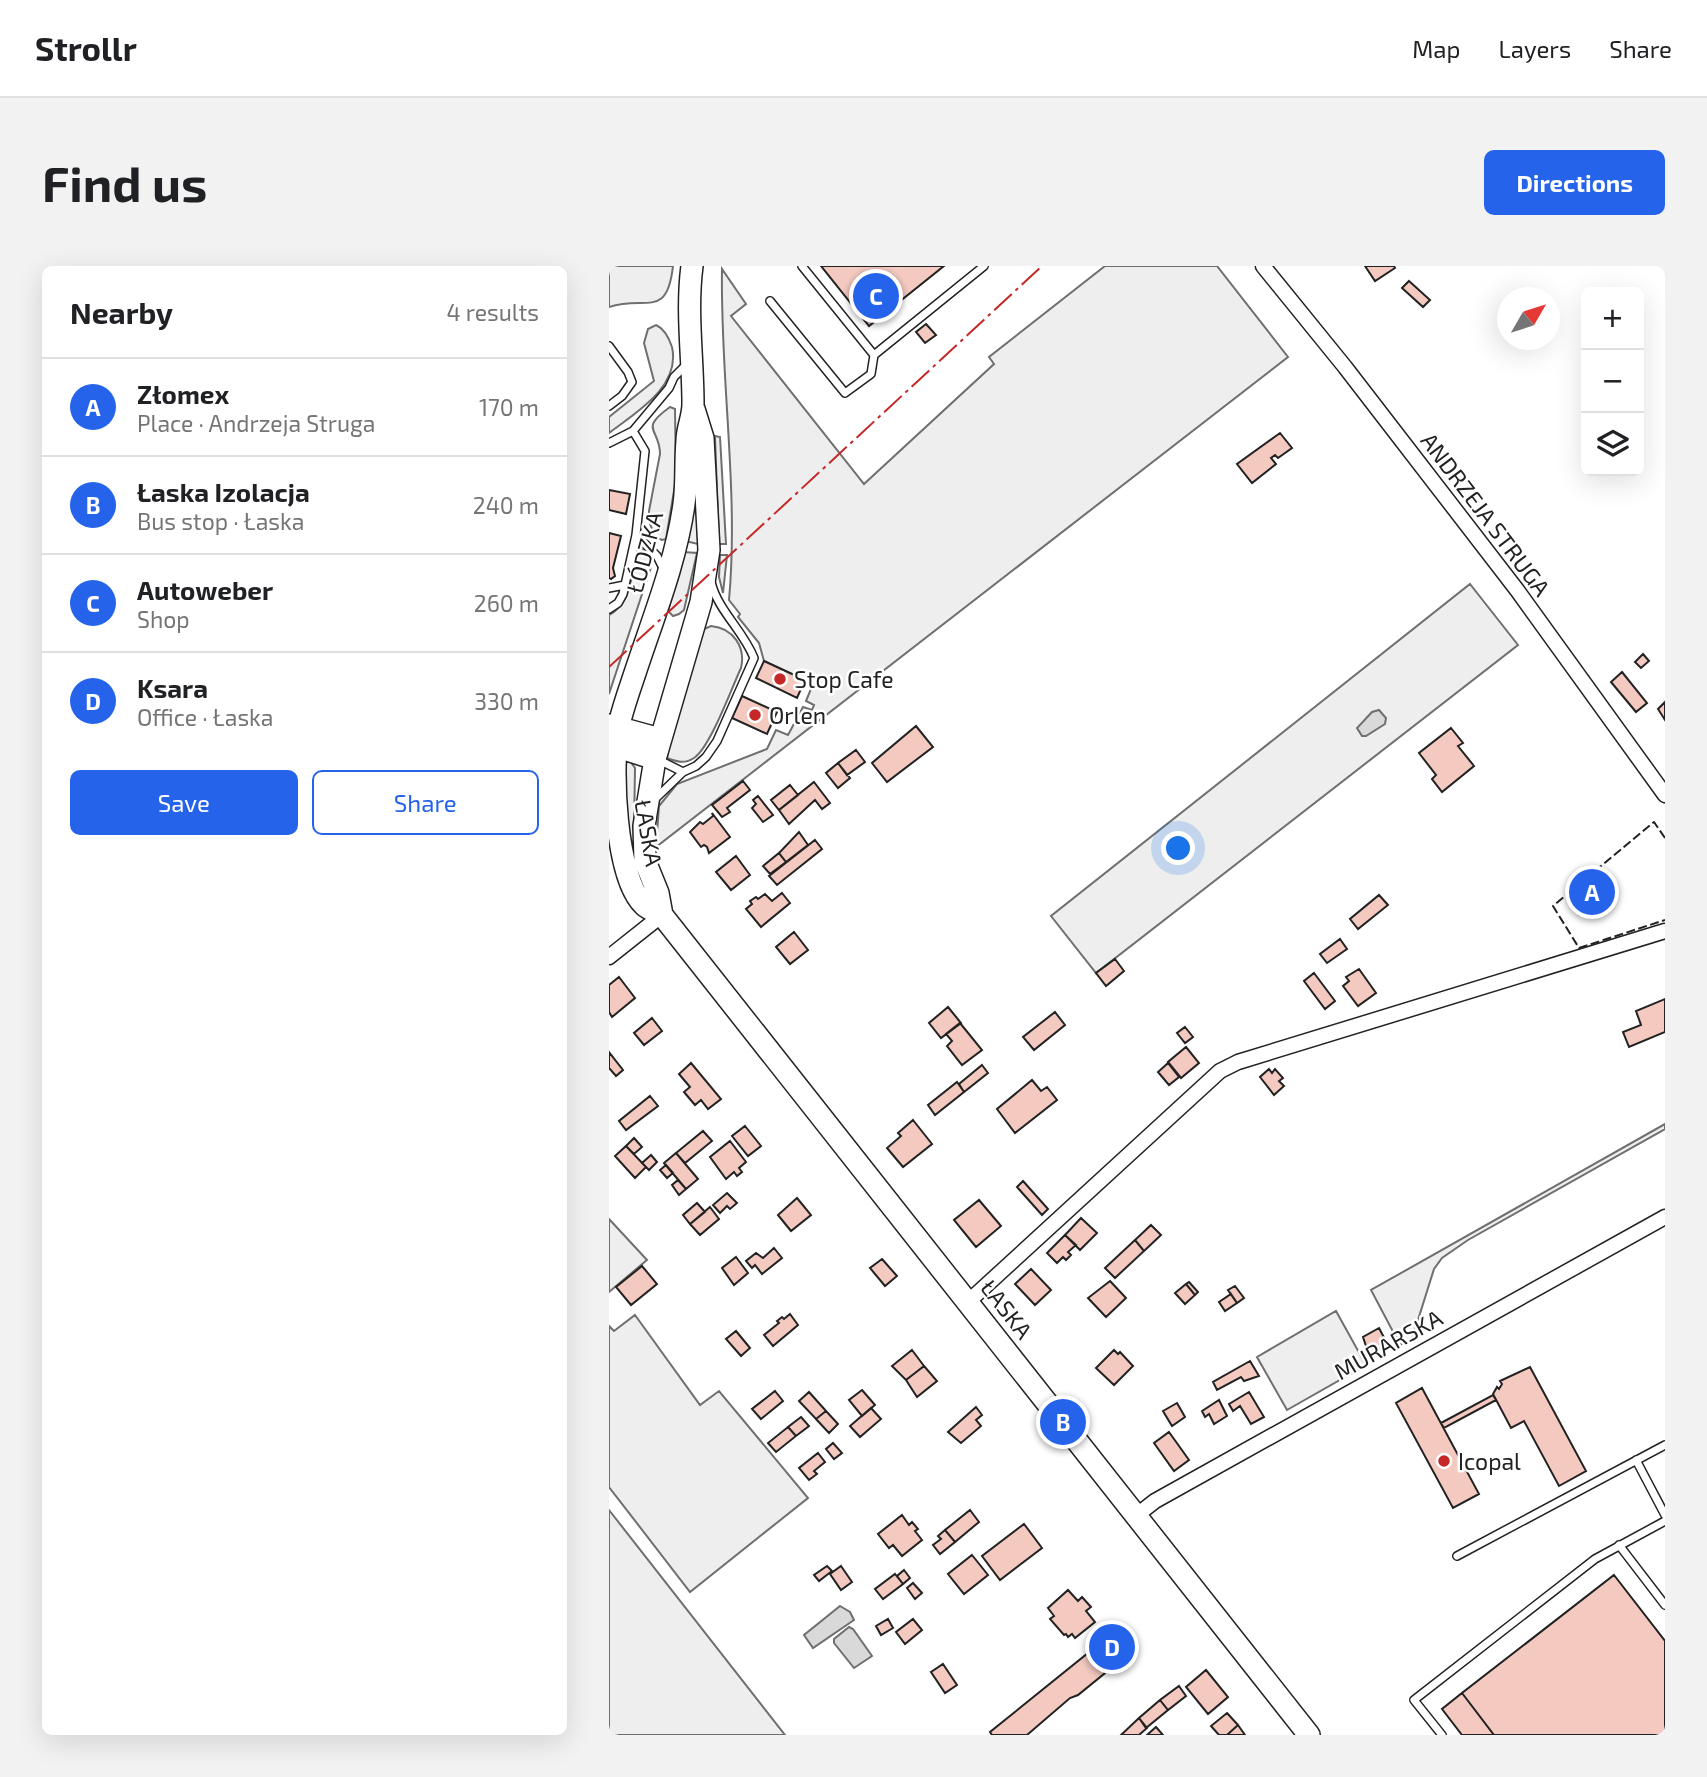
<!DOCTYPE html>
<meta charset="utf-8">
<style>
body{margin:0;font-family:"Exo 2",sans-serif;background:#f2f2f2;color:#202124}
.controls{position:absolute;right:21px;top:21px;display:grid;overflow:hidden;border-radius:10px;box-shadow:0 7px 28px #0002}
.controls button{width:63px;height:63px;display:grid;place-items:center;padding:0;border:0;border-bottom:2px solid #e0e0e0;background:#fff;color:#202124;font:35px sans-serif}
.compass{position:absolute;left:888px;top:21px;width:63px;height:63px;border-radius:50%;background:#fff;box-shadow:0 7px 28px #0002;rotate:51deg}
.you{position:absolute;left:570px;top:583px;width:24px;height:24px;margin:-18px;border:5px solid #fff;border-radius:50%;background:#1a73e8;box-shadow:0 0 0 10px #1a73e833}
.badge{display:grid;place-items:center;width:46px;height:46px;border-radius:50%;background:#2563eb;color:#fff;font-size:23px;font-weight:700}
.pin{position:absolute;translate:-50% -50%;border:4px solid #fff;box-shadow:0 2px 7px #0006}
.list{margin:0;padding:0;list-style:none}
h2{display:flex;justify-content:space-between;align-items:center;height:91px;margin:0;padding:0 28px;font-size:30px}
h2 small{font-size:23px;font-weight:400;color:#757577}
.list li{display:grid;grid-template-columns:46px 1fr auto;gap:21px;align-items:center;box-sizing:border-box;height:98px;padding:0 28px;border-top:2px solid #e0e0e0}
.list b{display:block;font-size:26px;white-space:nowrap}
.list p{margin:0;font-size:23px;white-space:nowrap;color:#757577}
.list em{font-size:23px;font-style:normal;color:#757577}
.actions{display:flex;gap:14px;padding:21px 28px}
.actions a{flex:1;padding:16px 0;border:2px solid #2563eb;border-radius:10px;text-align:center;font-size:24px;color:#2563eb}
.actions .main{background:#2563eb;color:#fff}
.icon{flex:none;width:38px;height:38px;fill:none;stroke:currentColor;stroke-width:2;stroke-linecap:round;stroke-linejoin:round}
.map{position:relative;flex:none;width:1056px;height:1469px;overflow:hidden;border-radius:10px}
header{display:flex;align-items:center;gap:42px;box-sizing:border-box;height:98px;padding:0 35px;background:#fff;border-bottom:2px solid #e0e0e0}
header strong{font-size:33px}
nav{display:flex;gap:38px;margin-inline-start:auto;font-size:24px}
.intro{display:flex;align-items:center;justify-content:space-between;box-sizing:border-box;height:168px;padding:0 42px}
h1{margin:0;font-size:49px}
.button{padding:18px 32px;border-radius:10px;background:#2563eb;color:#fff;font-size:24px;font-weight:700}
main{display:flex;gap:42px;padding:0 42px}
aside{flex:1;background:#fff;border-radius:10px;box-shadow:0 7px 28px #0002}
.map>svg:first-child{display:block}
</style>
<header>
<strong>Strollr</strong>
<nav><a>Map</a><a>Layers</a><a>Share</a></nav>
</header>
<div class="intro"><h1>Find us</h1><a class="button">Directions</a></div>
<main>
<aside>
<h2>Nearby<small>4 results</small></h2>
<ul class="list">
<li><span class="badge">A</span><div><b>Złomex</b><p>Place · Andrzeja Struga</p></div><em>170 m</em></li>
<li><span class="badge">B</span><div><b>Łaska Izolacja</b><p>Bus stop · Łaska</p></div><em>240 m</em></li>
<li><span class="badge">C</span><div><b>Autoweber</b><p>Shop</p></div><em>260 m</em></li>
<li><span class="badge">D</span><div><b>Ksara</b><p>Office · Łaska</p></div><em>330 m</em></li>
</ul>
<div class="actions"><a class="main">Save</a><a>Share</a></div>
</aside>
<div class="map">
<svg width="1056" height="1469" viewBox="0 0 1056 1469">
<rect width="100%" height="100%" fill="#fff"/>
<path fill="#eee" stroke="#6f6f6f" stroke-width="2" d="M0 0H64C58 54 37 29 0 41Z
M496 0H608L679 91 47 581 50 540 68 518 158 483 167 464 179 469 194 441 203 444 205 439 197 435 204 418 155 395 150 377 129 351 131 348 120 334C130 224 111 113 113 3L137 38 122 50 255 218 385 98 380 91Z
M47 59C56 63 60 72 63 81 72 121 26 147 0 167V151L45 115 35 77 39 63Z
M61 141 66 143 67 213 57 273 53 274 46 271 40 255V245L51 188C51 162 29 164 61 141Z
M106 170 111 171 117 278H110Z
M86 227 88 228 89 278 76 275Z
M31 284 37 285 42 301 0 428V349C25 336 20 306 31 284Z
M74 286 88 287 75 344 70 348 64 350 59 345Z
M111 289H118L114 327 110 311Z
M861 318 909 379 487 707 442 650Z
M102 360C124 362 137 381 132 402 123 421 101 482 85 492 76 498 68 496 58 492L63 464 95 363Z
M21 495 26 502 25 564 41 632C15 592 16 544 16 497Z
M1056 858V863L859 974 833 992 825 1003 803 1073 791 1079 762 1024Z
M0 953 38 994 0 1026Z
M727 1045 757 1099 678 1144 648 1091Z
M26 1049 91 1139 110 1125 199 1232 81 1326 0 1221V1060L5 1065Z
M0 1244 176 1469H0Z"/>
<path fill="#d9d9d9" stroke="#6f6f6f" stroke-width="2" d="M770 444 777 452 776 458 757 470H753L748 462 763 446Z
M231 1340 241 1346 245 1354 204 1382 195 1369Z
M240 1361 244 1363 263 1390 245 1402 225 1377V1373Z"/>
<path fill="#f3c9c0" stroke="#222" stroke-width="2" d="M212 0H335L260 60Z
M756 0H785L786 2 766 15Z
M800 15 821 34 814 41 793 22Z
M317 58 327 69 316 77 307 66Z
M671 167 683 182 669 192 666 189 662 192 667 198 643 217 628 198Z
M0 224 21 228 17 248 0 244Z
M0 267 12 270 4 302 6 310 2 313 0 312Z
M1034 388 1040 395 1032 402 1026 396Z
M155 395 196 414 188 432 147 412Z
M1013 406 1038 437 1027 446 1002 416Z
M133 430 168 446 158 468 123 452Z
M1056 436V454L1049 443Z
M307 460 324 481 278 516 263 497Z
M842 462 854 477 849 480 865 500 833 526 823 513 827 509 810 487Z
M247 484 256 496 238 509 229 497Z
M229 497 241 512 229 522 217 507Z
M134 515 141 524 118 542 121 546 113 551 103 539Z
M205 516 221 537 213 543 206 534 180 558 170 544Z
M181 519 189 529 170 544 162 534Z
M149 530 164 549 154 556 143 542 147 538 144 534Z
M103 547 121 571 100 587 98 581 95 579 92 581 81 566 91 556 94 558 104 550Z
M190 566 199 579 177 596 170 587Z
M206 574 213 583 168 619 160 610Z
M170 587 177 596 161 608 154 600Z
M127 590 141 609 122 624 107 606Z
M997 605 1007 617 970 648 960 636Z
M173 627 181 637 152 661 137 643 143 638 141 635 147 631 149 633 156 628 163 635Z
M770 629 779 639 749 663 741 653Z
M185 666 199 684 181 698 167 681Z
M731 673 738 683 718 697 711 688Z
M506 693 515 705 497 720 487 707Z
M750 703 767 727 749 740 734 720 740 715 737 711Z
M705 707 726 735 716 743 695 715Z
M10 711 26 732 3 751 0 746V719Z
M1056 733V766L1020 781 1014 766 1032 759 1027 745Z
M339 741 352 757 332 772 320 757Z
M446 746 456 759 425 784 414 771Z
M43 752 53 765 35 779 25 767Z
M351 757 373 784 353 799 338 780 343 775 337 768Z
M576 761 584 771 576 777 568 767Z
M577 781 590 797 572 812 559 796Z
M0 786 14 804 7 810 0 802Z
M82 797 112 833 99 843 92 834 86 839 75 826 81 821 70 808Z
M559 797 570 811 560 819 549 806Z
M373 799 379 807 355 826 350 818Z
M660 803 663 807 666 803 674 812 670 815 675 820 665 829 651 811Z
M423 814 432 825 438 821 448 834 406 867 388 843Z
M348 816 355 826 326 849 319 839Z
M41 830 49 840 17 864 10 855Z
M304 854 323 878 294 901 278 882 292 870 289 867Z
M136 860 152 880 139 890 123 870Z
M94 865 103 875 76 897 67 887Z
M25 872 33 881 25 888 17 880Z
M121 875 137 896 130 902 133 906 128 910 125 906 117 913 101 891Z
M17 880 37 901 26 912 6 890Z
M67 887 89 913 77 923 55 897Z
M42 889 48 896 40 904 33 897Z
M57 899 64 907 58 912 51 904Z
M69 914 77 923 70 929 63 919Z
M414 915 439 943 433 949 408 921Z
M118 927 128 937 121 943 118 940 111 947 104 939Z
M188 932 202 949 182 965 169 949Z
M370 934 392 960 367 981 345 954Z
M88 937 96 946 81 958 74 949Z
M101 941 110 953 91 969 81 958Z
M472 952 488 967 471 984 456 969Z
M542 959 552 969 535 985 526 974Z
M456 969 467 979 459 986 462 989 457 994 454 991 448 997 438 987Z
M526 974 535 985 506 1012 496 1002Z
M165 982 173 992 153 1008 146 999 143 1002 137 995 147 987 154 992Z
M127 991 139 1007 125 1019 113 1002Z
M273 993 288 1010 276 1020 261 1002Z
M33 1000 48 1018 22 1039 7 1021Z
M422 1003 442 1024 426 1039 406 1018Z
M501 1015 517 1032 497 1051 479 1032Z
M580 1016 589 1026 586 1029 577 1018Z
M577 1018 586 1029 576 1038 566 1027Z
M626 1020 635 1032 628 1037 619 1024Z
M622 1028 628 1037 616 1045 610 1036Z
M181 1048 189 1059 164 1080 155 1069 170 1057 168 1055 173 1051 175 1053Z
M770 1062 779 1079 760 1089 754 1071Z
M127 1065 141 1082 132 1090 117 1073Z
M303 1084 315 1100 297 1114 283 1100Z
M505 1084 509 1088 511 1086 524 1100 505 1119 487 1102Z
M641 1095 650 1110 635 1115 632 1111 608 1124 604 1116Z
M315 1100 328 1115 308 1131 297 1114Z
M921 1101 977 1205 950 1220 915 1155 902 1162 884 1128 888 1121 890 1123 893 1118 891 1115Z
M813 1122 870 1228 844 1242 787 1137Z
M253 1124 266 1139 253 1150 240 1134Z
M166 1125 174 1135 152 1153 143 1143Z
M200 1126 217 1145 207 1153 190 1135Z
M640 1126 655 1151 642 1158 631 1140 624 1145 620 1138Z
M884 1129 887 1134 835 1162 832 1157Z
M610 1134 618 1150 605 1158 600 1148 596 1151 593 1145Z
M568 1137 576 1151 563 1160 554 1145Z
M367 1141 373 1149 367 1154 372 1160 352 1177 339 1166Z
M262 1142 272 1153 251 1171 241 1160Z
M217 1145 229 1158 220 1167 207 1153Z
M192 1151 200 1160 187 1170 179 1161Z
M179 1161 187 1170 167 1186 159 1177Z
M560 1166 580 1194 565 1205 545 1177Z
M224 1177 233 1187 225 1193 217 1183Z
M209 1187 216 1196 205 1205 208 1208 200 1214 190 1202Z
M361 1244 370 1256 346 1276 336 1264Z
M293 1249 300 1259 303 1256 309 1263 306 1265 313 1274 293 1290 284 1279 280 1282 269 1268Z
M415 1258 433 1282 391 1314 373 1290Z
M336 1264 346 1276 331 1288 324 1279 332 1273 329 1270Z
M363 1289 379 1309 355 1328 339 1308Z
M218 1300 223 1305 210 1315 205 1309Z
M232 1300 243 1316 232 1324 221 1308Z
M295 1304 301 1312 294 1318 288 1310Z
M286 1308 294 1318 274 1333 266 1323Z
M1005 1309 1056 1375V1469H885L853 1427Z
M304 1317 313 1327 306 1333 298 1322Z
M459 1324 469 1335 473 1331 482 1341 477 1345 486 1356 466 1372 463 1368 459 1371 457 1368 455 1369 441 1353 445 1350 439 1342Z
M279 1353 284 1362 272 1369 267 1360Z
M304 1353 313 1364 296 1378 287 1366Z
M512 1361 519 1370 514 1374 521 1378 518 1389 501 1403 484 1383Z
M484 1383 501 1403 469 1429 461 1432 418 1469H383L381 1466Z
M334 1398 348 1419 336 1427 322 1406Z
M597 1404 619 1431 599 1448 577 1421Z
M570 1420 577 1430 559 1444 551 1434Z
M853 1427 885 1469H853L833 1443Z
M551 1434 559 1444 537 1462 530 1452Z
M618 1447 629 1459 618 1469H610L602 1460Z
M530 1452 538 1462 530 1469H512Z
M629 1459 636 1469H618Z
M547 1461 554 1469H538Z"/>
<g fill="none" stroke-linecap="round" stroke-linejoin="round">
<defs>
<path id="lane" d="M193 0 265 89 375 0
M161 35 236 127 262 108 265 89
M0 80 19 106 23 116 13 130 0 140
M24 165 60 122 65 111 79 97
M0 177 24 165 36 185 27 269 14 328 9 337 0 343
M27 269 48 290 55 304
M0 322 16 319
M50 494 74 506
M46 533 74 506 87 500 97 491 108 475 145 392C134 364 109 345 102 316
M1027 1194 1056 1249
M1010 1279 1056 1339
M848 1290 1056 1179
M833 1469 805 1434 986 1293 1056 1255"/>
<path id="street" d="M654 0 736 101 908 324 1056 529
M0 691 53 649
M359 1036 611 805 629 796 1056 665
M528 1249 546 1235 1056 951"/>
<path id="secondary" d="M83 0C77 46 84 92 84 138 84 151 78 162 78 175 76 196 78 217 75 238 67 296 44 352 26 407 20 425 13 444 9 463 2 501 6 612 35 639 39 643 48 646 53 649L700 1469
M0 459 51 473
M0 478 46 493
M53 649 49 627 36 595 35 560 46 493 92 336 100 284 94 172 85 143"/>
</defs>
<use href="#lane" stroke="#222" stroke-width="10"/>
<use href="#street" stroke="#222" stroke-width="17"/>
<use href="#secondary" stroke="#222" stroke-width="24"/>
<use href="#lane" stroke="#fff" stroke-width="7"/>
<use href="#street" stroke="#fff" stroke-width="14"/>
<use href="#secondary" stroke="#fff" stroke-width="21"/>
<path stroke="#222" stroke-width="2" stroke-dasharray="9 3.5" stroke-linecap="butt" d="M1056 572 1045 556 944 640 970 682 1056 654"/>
<path stroke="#c62828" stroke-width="2" stroke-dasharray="24 5 3.5 5" stroke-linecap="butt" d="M0 401 433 0"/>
</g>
<g fill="#c62828" stroke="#fff" stroke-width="2.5">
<circle cx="171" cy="413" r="7"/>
<circle cx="146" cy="449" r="7"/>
<circle cx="835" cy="1195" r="7"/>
</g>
<g text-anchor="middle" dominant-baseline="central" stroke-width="5" stroke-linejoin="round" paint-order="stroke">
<g font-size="23" fill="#222" stroke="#fff">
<text transform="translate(877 248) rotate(53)">ANDRZEJA STRUGA</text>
<text transform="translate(35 286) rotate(-75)">ŁÓDZKA</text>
<text transform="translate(40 567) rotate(80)">ŁASKA</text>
<text transform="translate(398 1043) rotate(52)">ŁASKA</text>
<text transform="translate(779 1078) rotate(-29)">MURARSKA</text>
</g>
<g font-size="23" fill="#222" stroke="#fff" text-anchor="start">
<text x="185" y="413">Stop Cafe</text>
<text x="160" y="449">Orlen</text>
<text x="849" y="1195">Icopal</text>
</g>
</g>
</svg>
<div class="controls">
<button>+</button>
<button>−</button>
<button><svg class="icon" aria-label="layers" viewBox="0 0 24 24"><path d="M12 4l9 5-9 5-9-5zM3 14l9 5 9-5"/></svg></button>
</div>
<svg class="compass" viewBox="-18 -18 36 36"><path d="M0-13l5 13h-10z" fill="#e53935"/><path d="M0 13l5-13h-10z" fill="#757577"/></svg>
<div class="you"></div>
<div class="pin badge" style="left:983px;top:626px">A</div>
<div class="pin badge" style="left:454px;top:1156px">B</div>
<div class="pin badge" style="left:267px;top:30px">C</div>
<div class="pin badge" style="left:503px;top:1381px">D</div>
</div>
</main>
